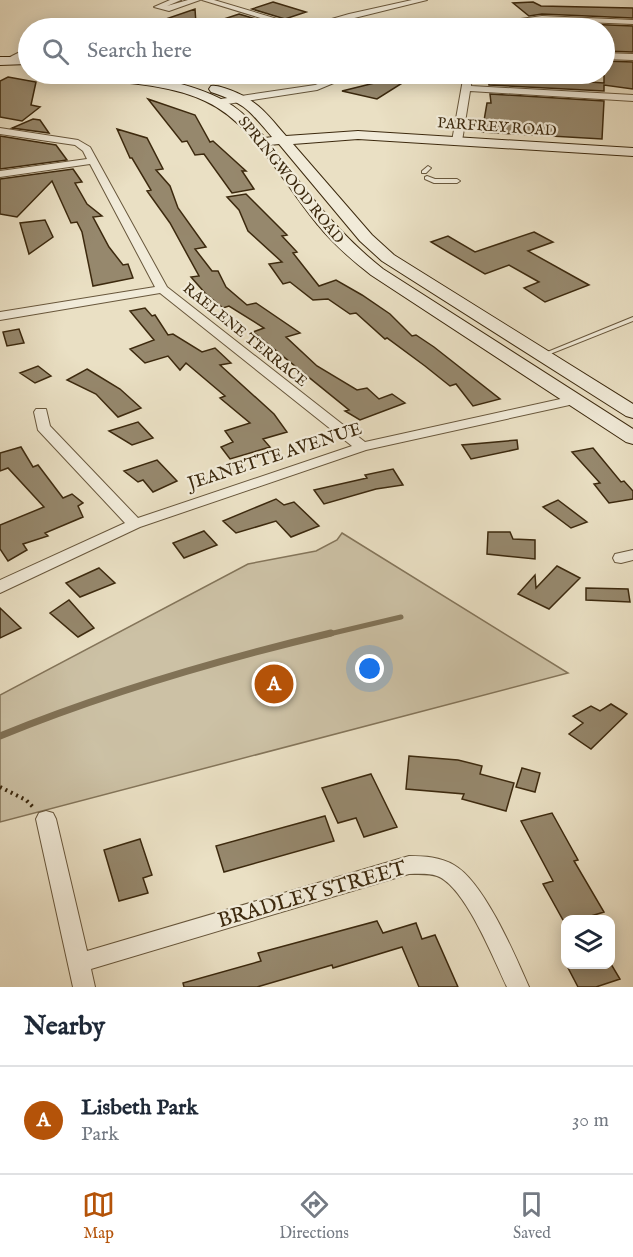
<!DOCTYPE html>
<style>
body{margin:0;font-family:"IM FELL English",serif;background:#f2f2f3;color:#1f2937}
.controls{position:absolute;right:18px;bottom:18px;display:grid;overflow:hidden;border-radius:12px;box-shadow:0 3px 15px #0003}
.controls button{width:54px;height:54px;display:grid;place-items:center;padding:0;border:0;border-bottom:2px solid #e0e1e3;background:#fff;color:#1f2937;font:30px sans-serif}
.you{position:absolute;left:370px;top:669px;width:21px;height:21px;margin:-15px;border:4px solid #fff;border-radius:50%;background:#1a73e8;box-shadow:0 0 0 9px #1a73e833}
.badge{display:grid;place-items:center;width:39px;height:39px;border-radius:50%;background:#b45309;color:#fff;font-size:20px;font-weight:700}
.pin{position:absolute;translate:-50% -50%;border:3px solid #fff;box-shadow:0 2px 6px #0006}
.list{margin:0;padding:0;list-style:none}
h2{display:flex;justify-content:space-between;align-items:center;height:78px;margin:0;padding:0 24px;font-size:26px}
h2 small{font-size:20px;font-weight:400;color:#747a83}
.list li{display:grid;grid-template-columns:39px 1fr auto;gap:18px;align-items:center;box-sizing:border-box;height:108px;padding:0 24px;border-top:2px solid #e0e1e3}
.list b{display:block;font-size:22px;white-space:nowrap}
.list p{margin:0;font-size:20px;white-space:nowrap;color:#747a83}
.list em{font-size:20px;font-style:normal;color:#747a83}
.icon{flex:none;width:33px;height:33px;fill:none;stroke:currentColor;stroke-width:2;stroke-linecap:round;stroke-linejoin:round}
.map{position:relative;flex:none;width:633px;height:987px;overflow:hidden}
.search{position:absolute;background:#fff;box-shadow:0 3px 15px #0003;left:18px;right:18px;top:18px;height:66px;display:flex;align-items:center;gap:15px;box-sizing:border-box;padding:0 21px;border-radius:33px;color:#747a83;font-size:22px}
.sheet{height:186px;background:#fff}
nav{display:flex;justify-content:space-around;align-items:center;box-sizing:border-box;height:84px;border-top:2px solid #e0e1e3;background:#fff;font-size:16px;color:#747a83}
nav a{display:grid;justify-items:center;gap:3px}
nav .on{color:#b45309}
.map>svg:first-child{display:block}
</style>
<div class="map">
<svg width="633" height="987" viewBox="0 0 633 987">
<rect width="100%" height="100%" fill="#eae0c4"/>
<filter id="stains"><feTurbulence type="fractalNoise" baseFrequency=".00333" numOctaves="4"/><feColorMatrix values="0 0 0 0 .2 0 0 0 0 .09 0 0 0 0 .02 0 0 0 .5 -.17"/></filter>
<radialGradient id="worn" r=".72"><stop offset=".6" stop-color="#630" stop-opacity="0"/><stop offset="1" stop-color="#630" stop-opacity=".3"/></radialGradient>
<path fill="#ccc1a5" stroke="#84755a" stroke-width="1.5" d="M342 533 568 673 0 822V695L248 564 316 551 337 540Z"/>
<g fill="none" stroke-linecap="round" stroke-linejoin="round">
<path stroke="#817256" stroke-width="5" d="M325 635 401 617"/>
<path stroke="#817256" stroke-width="7" d="M0 736C108 692 218 660 331 633"/>
</g>
<path fill="#96886d" stroke="#3c290e" stroke-width="1.5" d="M273 2 306 12 285 19 252 9Z
M533 2 541 6 633 8V18L542 14 529 16 513 3Z
M195 9 196 24 157 25V22Z
M239 14 272 24 259 28H243L218 21Z
M560 23 633 26V52L604 51V28H546L542 25Z
M604 61 633 62V89L604 85V91L489 85 488 75 604 83Z
M411 74 415 75 377 99 342 91Z
M8 77 36 82 31 105 40 107 22 121 0 117V81Z
M490 94 604 101 602 139 482 132 487 103H491Z
M148 99 195 115 210 142 213 141 246 171H242L254 189 232 193 204 154 195 155 187 141 182 142Z
M33 119 40 120 49 133 12 128Z
M117 129 147 138 163 169 156 170 170 186 178 208 206 247 195 249 212 271H218L226 287 247 305 256 303 300 333 286 337 317 366 357 390 367 388 379 399 392 394 405 403 360 420 345 411 349 410 253 332 264 328 229 306 223 308 205 293 191 277 199 276 170 223 147 191 151 190 132 158H130Z
M0 136 56 145 67 160 0 169Z
M73 169 82 182 75 183 87 204 102 216 93 217 109 247 123 265 128 264 133 278 93 286 82 232 77 222 71 223 52 181 17 217 0 214V179Z
M246 194 287 235 282 236 297 252 293 253 319 286 336 280 362 295 390 314 412 336 416 335 434 347 500 399 473 406 456 384 450 386 425 366 387 338 385 339 356 313 350 314 328 299 313 300 290 282 283 284 269 264 282 262 248 231 239 210 227 197Z
M45 220 53 237 29 254 20 223Z
M534 232 553 242 528 251 589 285 545 302 524 288 539 282 509 265 485 274 431 242 448 236 475 252Z
M145 308 152 316 155 315 168 335 173 334 202 352 215 348 231 363 220 365 274 414 287 432 263 439 270 447 230 459 221 447 233 442 225 431 250 423 220 398 225 396 186 363 180 370 168 356 145 363 130 349 154 340 130 311Z
M19 329 24 343 7 346 3 332Z
M38 366 51 376 35 383 20 373Z
M87 369 120 389 141 408 118 417 96 394 67 380Z
M138 422 153 438 132 445 109 431Z
M517 440 518 449 471 459 462 445Z
M21 447 33 467 38 465 63 498 72 494 83 503 78 506 83 517 45 533 48 536 23 544 27 550 8 561 0 549V525L44 507 8 468 0 471V453Z
M593 448 621 482 624 481 633 491V499L609 503 594 484 600 483 572 452Z
M157 460 177 481 153 492 143 480 138 482 124 471Z
M393 469 403 485 376 489 324 504 314 490 367 478 365 475Z
M276 499 284 505 294 502 319 526 291 537 276 521 236 533 223 521Z
M558 500 587 522 571 528 543 507Z
M204 531 217 545 184 558 173 543Z
M488 532H510L513 539 535 540V559L487 554Z
M557 566 580 578 549 609 518 594 535 575 536 588Z
M99 568 115 583 80 597 66 583Z
M586 588 628 589 630 602 586 600Z
M69 600 94 628 78 637 50 613Z
M0 608 21 628 0 638Z
M611 704 627 714 591 749 569 734 583 723 573 716 591 706 600 711Z
M409 756 458 760 482 766 480 774 514 783 506 811 462 799 464 794 406 789Z
M522 768 540 773 535 792 516 787Z
M371 774 397 827 364 837 356 818 338 823 322 788Z
M552 813 578 860 574 861 604 912 578 920H563L543 884 553 881 521 821Z
M325 816 334 841 224 872 216 846Z
M140 839 152 875 143 878 148 893 119 901 104 850Z
M377 921 383 933 416 923 422 939 435 935 458 987H419L402 947 333 968 332 965 257 987H184L183 983 261 961 258 953Z
M566 964H611L620 979 596 987H578Z"/>
<g fill="none" stroke-linecap="round" stroke-linejoin="round">
<defs>
<path id="lane" d="M428 166 431 168 426 173H422V171Z
M427 176 435 179H457L460 181 457 183H434L425 179V177Z
M633 317V321L545 356 543 357 540 355Z"/>
<path id="street" d="M170 0H181L167 6 188 0H200L169 11 154 7Z
M202 0H214L304 27 349 14 412 0H427L314 28H293Z
M542 16 633 20V24L560 21 485 28 507 21Z
M28 48V54L9 63 2 61Z
M604 53 633 54V60L604 59Z
M136 74H144L146 76 142 79Z
M344 74H355L317 90 221 105 216 102 221 99 315 85Z
M464 74H472L471 86 633 95V101L470 91 462 141 457 144 452 141Z
M0 128 78 140 90 147 167 287 365 442 574 396 581 400 574 404 366 450 140 527 0 593V580L125 523 38 430 34 412 36 409H46L50 426 138 518 352 446 160 293 0 320V312L155 287 90 164 0 177V171L87 159 83 151 75 145 0 134Z
M633 550V560L621 563 615 562 613 558 615 554Z
M46 811 53 813 56 819 87 951 409 856C425 856 440 857 454 865 484 882 515 955 529 987H507C494 960 465 886 437 876 429 873 418 874 409 874L91 969 95 987H73L36 819 39 813Z"/>
<path id="secondary" d="M0 57H28V64L0 65Z
M73 74C119 69 194 80 233 106 246 115 255 126 265 138L272 137C248 109 246 104 211 92L209 89 211 86C218 85 223 88 230 90 257 100 267 114 286 136L358 131 633 148V156L358 139 293 144 372 235 394 255 633 404V418L626 416 382 261 360 241 279 144 270 145C307 191 336 232 383 269L633 429V444L626 442 371 275C352 260 334 245 318 225 284 185 254 123 205 101 166 83 121 83 79 78Z"/>
</defs>
<use href="#lane" stroke="#68573c" stroke-width="2"/>
<use href="#street" stroke="#68573c" stroke-width="2"/>
<use href="#secondary" stroke="#3c290e" stroke-width="2"/>
<path stroke="#3c290e" stroke-width="4" stroke-dasharray="2 4" stroke-linecap="butt" d="M0 787 26 800 34 808"/>
<use href="#lane" fill="#f1ebd9" fill-rule="evenodd"/>
<use href="#street" fill="#f1ebd9" fill-rule="evenodd"/>
<use href="#secondary" fill="#f1ebd9" fill-rule="evenodd"/>
</g>
<g text-anchor="middle" dominant-baseline="central" stroke-width="4.5" stroke-linejoin="round" paint-order="stroke">
<g font-size="15" fill="#3c290e" stroke="#f1ebd9">
<text transform="translate(497 127) rotate(4)">PARFREY ROAD</text>
<text transform="translate(291 180) rotate(51)">SPRINGWOOD ROAD</text>
<text transform="translate(245 335) rotate(39)">RAELENE TERRACE</text>
</g>
<g font-size="18" fill="#3c290e" stroke="#f1ebd9">
<text transform="translate(275 457) rotate(-18)">JEANETTE AVENUE</text>
</g>
<g font-size="21" fill="#3c290e" stroke="#f1ebd9">
<text transform="translate(312 895) rotate(-16)">BRADLEY STREET</text>
</g>
</g>
<rect width="100%" height="100%" filter="url(#stains)"/>
<rect width="100%" height="100%" fill="url(#worn)"/>
</svg>
<div class="controls">
<button><svg class="icon" aria-label="layers" viewBox="0 0 24 24"><path d="M12 4l9 5-9 5-9-5zM3 14l9 5 9-5"/></svg></button>
</div>
<div class="you"></div>
<div class="pin badge" style="left:274px;top:684px">A</div>
<div class="search"><svg class="icon" aria-label="search" viewBox="0 0 24 24"><circle cx="10" cy="10" r="6"/><path d="M15 15l6 6"/></svg>Search here</div>
</div>
<section class="sheet">
<h2>Nearby<small></small></h2>
<ul class="list">
<li><span class="badge">A</span><div><b>Lisbeth Park</b><p>Park</p></div><em>30 m</em></li>
</ul>
</section>
<nav>
<a class="on"><svg class="icon" aria-label="map" viewBox="0 0 24 24"><path d="M3 6l6-2 6 2 6-2v14l-6 2-6-2-6 2zM9 4v14M15 6v14"/></svg>Map</a>
<a><svg class="icon" aria-label="directions" viewBox="0 0 24 24"><path d="M12 3l9 9-9 9-9-9zM9 14v-3h6M13 9l2 2-2 2"/></svg>Directions</a>
<a><svg class="icon" aria-label="saved" viewBox="0 0 24 24"><path d="M7 4h10v16l-5-4-5 4z"/></svg>Saved</a>
</nav>
